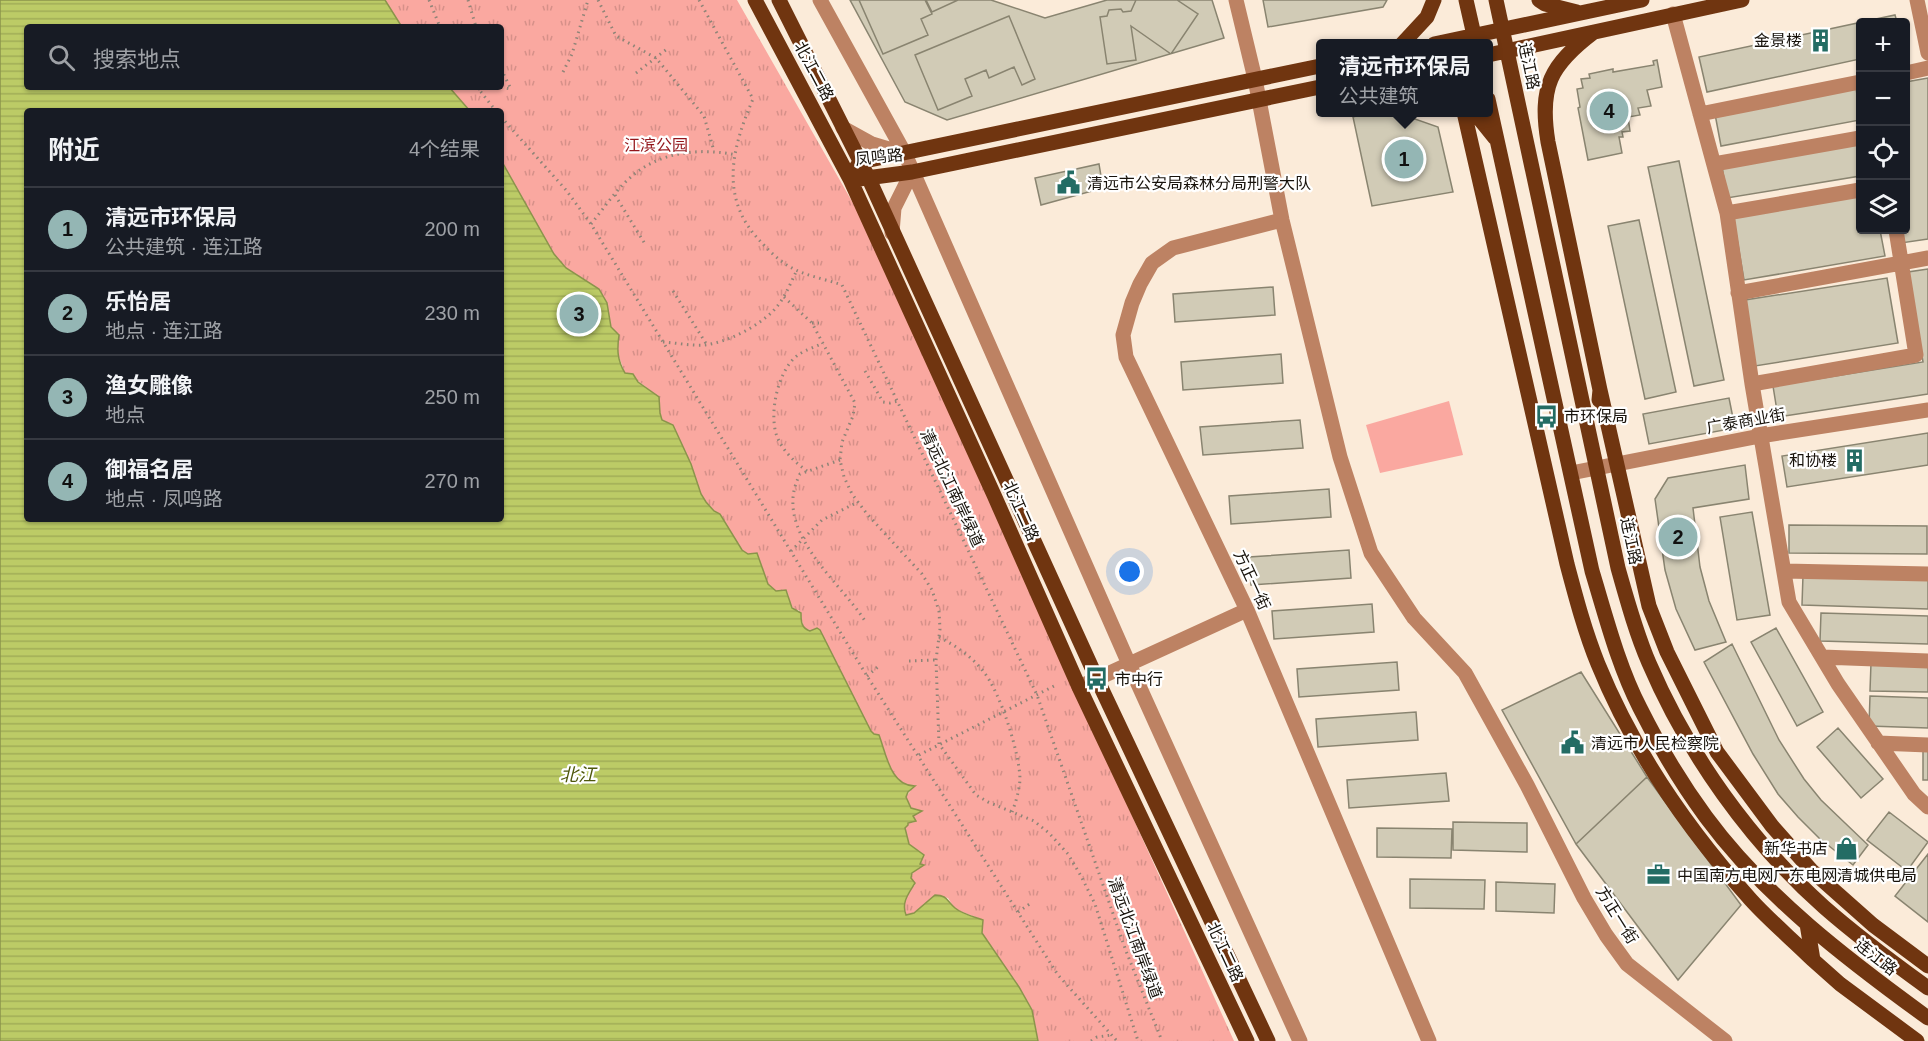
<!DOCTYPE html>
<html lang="zh">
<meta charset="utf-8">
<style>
body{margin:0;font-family:Helvetica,"Noto Sans SC",sans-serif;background:#242831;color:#f1f3f6}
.controls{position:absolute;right:18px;top:18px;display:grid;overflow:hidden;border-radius:6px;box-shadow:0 2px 4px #0004}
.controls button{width:54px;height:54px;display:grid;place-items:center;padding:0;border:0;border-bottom:2px solid #363941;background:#171b24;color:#f1f3f6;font:30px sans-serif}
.you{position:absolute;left:1130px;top:572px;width:21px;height:21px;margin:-15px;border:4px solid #fff;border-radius:50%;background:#1a73e8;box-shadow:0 0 0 9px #1a73e833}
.badge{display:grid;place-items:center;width:39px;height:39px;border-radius:50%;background:#94b6b4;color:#111;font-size:20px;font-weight:700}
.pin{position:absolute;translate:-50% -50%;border:3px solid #fff;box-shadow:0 2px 6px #0006}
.popup{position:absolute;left:1316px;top:39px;width:177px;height:78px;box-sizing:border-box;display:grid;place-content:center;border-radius:6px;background:#171b24;filter:drop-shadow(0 2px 4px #0005);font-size:20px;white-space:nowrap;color:#9ea1a6}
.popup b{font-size:22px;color:#f1f3f6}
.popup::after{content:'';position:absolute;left:50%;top:100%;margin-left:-12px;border:12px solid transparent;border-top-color:#171b24}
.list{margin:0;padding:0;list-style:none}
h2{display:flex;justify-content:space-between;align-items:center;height:78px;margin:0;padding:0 24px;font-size:26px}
h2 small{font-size:20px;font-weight:400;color:#9ea1a6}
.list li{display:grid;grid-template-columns:39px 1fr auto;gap:18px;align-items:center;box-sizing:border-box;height:84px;padding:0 24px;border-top:2px solid #363941}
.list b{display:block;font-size:22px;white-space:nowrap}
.list p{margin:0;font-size:20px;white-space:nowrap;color:#9ea1a6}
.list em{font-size:20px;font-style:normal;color:#9ea1a6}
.icon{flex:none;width:33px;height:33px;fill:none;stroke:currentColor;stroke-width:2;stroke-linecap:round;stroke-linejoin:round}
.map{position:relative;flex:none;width:1928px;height:1041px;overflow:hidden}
.search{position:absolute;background:#171b24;box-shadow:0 2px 4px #0004;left:24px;top:24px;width:480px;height:66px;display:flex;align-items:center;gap:15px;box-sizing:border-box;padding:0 21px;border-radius:6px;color:#9ea1a6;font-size:22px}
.panel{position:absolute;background:#171b24;box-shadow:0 2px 4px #0004;left:24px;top:108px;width:480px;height:414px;border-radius:6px}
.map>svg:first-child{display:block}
</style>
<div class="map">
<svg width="1928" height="1041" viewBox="0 0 1928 1041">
<defs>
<pattern id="grass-tufts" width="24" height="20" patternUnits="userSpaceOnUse" patternTransform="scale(1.5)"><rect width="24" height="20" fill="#faa8a0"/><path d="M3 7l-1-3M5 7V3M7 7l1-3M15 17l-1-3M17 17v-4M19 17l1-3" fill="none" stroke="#d69089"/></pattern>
<pattern id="water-rules" width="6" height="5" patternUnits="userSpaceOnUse" patternTransform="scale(1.5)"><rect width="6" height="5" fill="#bccb66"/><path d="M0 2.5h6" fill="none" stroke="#a1ad57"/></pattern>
</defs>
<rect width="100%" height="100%" fill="#fbebd9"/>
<path fill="url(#grass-tufts)" d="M385 0H737L862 219 1234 1041H1038L1032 1009 1019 987 982 933 983 920 955 909 948 898 935 895 914 913 906 915C901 904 907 893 915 885L911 877C914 868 925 865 922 853L909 844 905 828 907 823 915 822 913 816 921 811 911 808 906 797 913 787C889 784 886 753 879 735L874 734 871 731 824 641 813 631 804 628 799 610 795 611 789 602 788 593 782 590 776 591 768 584 757 553 748 554 742 550 720 514 714 511 706 502 701 494 691 464 673 425 662 420 660 413 659 397 638 381 633 374 625 373 616 349 619 335 611 327 607 303 599 289 566 268 554 254 501 160V111H470L449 87H501V27H402Z"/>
<path fill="#faa8a0" d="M1449 401 1463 455 1380 473 1366 425Z"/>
<path fill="url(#water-rules)" stroke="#8b944b" stroke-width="1.5" d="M0 0H385L402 27H27V87H449L470 111H27V519H501V160L554 254 566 268 599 289 607 303 611 327 619 335C617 349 617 360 625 373L633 374 638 382 659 397 660 413 662 420 673 425 691 464 701 494 706 502 714 511 720 514 742 550 748 554 757 553 768 584 776 591 786 590 792 608 801 613C801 621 801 628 810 631L817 628 820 630 871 731 874 734 879 735C886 753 890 786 915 786L908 792 906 797 911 808 922 811 913 816 916 821 908 823V825L905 828 909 844 924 855 920 864 924 865 912 873 911 878 915 883C909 893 901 902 906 915L914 913 935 895C947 895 947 901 955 908 962 914 975 917 983 920L982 933 1019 987 1032 1010 1038 1041H0Z"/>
<path fill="#d1cbb6" stroke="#898470" stroke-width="1.5" d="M850 0H991L1045 18 1107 0H1212L1224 38 947 120 905 102Z
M859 0H925L932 14 921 19 928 35 883 54Z
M926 0H958L932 12Z
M1136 0H1177L1198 14 1171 54 1131 26 1136 60 1107 64 1100 17 1107 16 1109 10 1121 9 1123 12 1131 11Z
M1263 0H1387L1383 7 1268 27Z
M1895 15 1897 22H1860V59L1707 92 1699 57Z
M1009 16 1035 79 1022 85 1014 67 989 78 986 70 965 79 972 96 938 110 915 55Z
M1657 60 1662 87 1647 90 1651 106 1638 108 1640 115 1628 117 1630 131 1622 132 1623 137H1619L1622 153 1588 160 1578 108 1580 107 1577 89 1583 88 1581 79 1590 78 1589 74 1613 69V72L1654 65 1653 61Z
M1928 78V239L1901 243 1899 230H1906V82Z
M1856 87 1860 120 1721 146 1715 114Z
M1368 112H1395L1438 127 1453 192 1372 206 1353 117Z
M1860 143V176L1727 198 1722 166Z
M1679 161 1724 380 1694 386 1648 167Z
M1099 164 1103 188 1041 205 1035 178Z
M1860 194V230H1880L1885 256 1744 280 1733 215Z
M1639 220 1676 392 1645 399 1608 226Z
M1928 269V394L1778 417 1773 386 1923 362 1908 272Z
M1887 278 1898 343 1755 366 1745 300Z
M1273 287 1275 315 1175 322 1173 294Z
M1281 354 1283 383 1183 390 1181 362Z
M1729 398 1735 428 1649 444 1643 414Z
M1300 420 1303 448 1203 455 1200 427Z
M1928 433V465L1787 487 1782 456Z
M1745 465 1749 499 1693 508 1700 567 1709 601 1726 642 1695 650 1676 609 1665 570 1655 499 1668 478Z
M1329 489 1331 517 1231 524 1229 496Z
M1752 512 1770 615 1737 620 1720 517Z
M1789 525 1927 526V554L1789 553Z
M1349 550 1351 578 1251 585 1249 557Z
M1803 575 1928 579V609L1802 605Z
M1372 604 1374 632 1274 639 1272 611Z
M1821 613 1928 616V644L1820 641Z
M1776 628 1823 712 1797 726 1751 642Z
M1732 644 1779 740 1804 779 1821 800 1868 845 1853 865 1819 838 1798 817 1778 794 1753 754 1704 662Z
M1397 662 1399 690 1299 697 1297 669Z
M1871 663H1928V692L1870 691Z
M1581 672 1647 777 1576 844 1502 710Z
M1870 696 1928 698V728L1869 726Z
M1416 712 1418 740 1318 747 1316 719Z
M1838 728 1883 779 1861 798 1817 747Z
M1923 750H1928V780H1923Z
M1446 773 1449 801 1349 808 1347 780Z
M1647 777 1741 905 1678 980 1576 844Z
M1889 812 1928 842 1907 871 1867 840Z
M1453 822 1527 823V852L1453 850Z
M1377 828 1452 829 1451 858 1377 857Z
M1928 854V922L1895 896Z
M1410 879 1485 880 1484 909 1410 908Z
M1496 882 1555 884 1554 913 1496 911Z"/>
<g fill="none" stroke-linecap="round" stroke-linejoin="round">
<path stroke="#8f8477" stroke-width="3" stroke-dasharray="1.5 4.5" stroke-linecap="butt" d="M429 0 440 27
M468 0 476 27
M598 0 616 36 656 58 704 116 714 151
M699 0 753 99C731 150 719 200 762 243 772 254 784 265 798 271 812 277 828 280 842 285L1037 695 1126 951 1162 1041
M501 69 511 89
M563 72 572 54 588 0
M636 73 667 49
M477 87 496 111
M501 87 511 89
M478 89 489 87
M501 117 566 190 591 224 867 676 1058 975 1117 1041
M615 195 645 244
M591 224C605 207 619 185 637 172 665 151 703 148 736 155
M673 291 707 345
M784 297 812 323 855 403 853 416 842 442 840 460 844 477 852 494 867 514 922 574 932 590 939 611 940 629 936 660 939 744 976 795 988 802 1034 821 1049 833 1068 854 1081 876 1095 904 1138 1041
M812 323H819
M663 342C677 343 692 346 705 345 728 342 757 327 773 311 784 300 790 284 797 270
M865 371 883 402 890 403 898 401
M840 460 800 474C771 530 838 579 865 621
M807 471C796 463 785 453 779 441 767 419 777 370 798 355 805 350 815 347 823 343
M791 551 822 520 858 502
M939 637C956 646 971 656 983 671 1000 691 1020 754 1020 780 1019 791 1016 802 1012 812
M909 661 936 660
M867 676 878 667
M919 755 1056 685
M1018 912 1031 903
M1091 1041 1097 1037 1112 1035"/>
<path stroke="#bd8263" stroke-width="15" d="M820 0 905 154 1129 664 1300 1041
M1236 0 1255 79 1282 220 1340 457 1371 553 1414 618 1465 673 1527 785 1584 898 1606 935 1627 964 1725 1041
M1917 0 1928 53
M1673 14 1727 213 1752 384 1789 602 1838 684 1914 794 1928 807
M1906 73 1928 68
M1700 114 1860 82
M843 128 872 144 905 154
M1714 164 1860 138
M1727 213 1860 190
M1282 220 1173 248 1152 263 1140 284 1132 303 1123 335 1126 357 1247 610 1429 1041
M892 233 894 208 912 172
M1738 293 1928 258
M1752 384 1916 355 1896 230
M1571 473 1760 436 1928 410
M1784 571 1928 574
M1822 657 1928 661
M1079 687 1247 610
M1878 743 1928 745"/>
<path stroke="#703510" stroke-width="15" d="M755 0 850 179 994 495 1079 687 1247 1041
M779 0 869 179 1097 679 1268 1041
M1466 0 1476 44
M1496 0 1618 568C1627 600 1636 633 1649 663 1688 754 1750 841 1824 907 1857 936 1892 962 1928 988
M1539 0 1545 4 1577 12
M1594 32C1550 65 1539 87 1548 142L1600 390 1599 400
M1402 44 1427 17 1434 0
M1434 44 1642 0
M1488 55 1742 0
M1488 99 1592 571C1606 617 1618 665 1640 708 1659 746 1681 783 1706 817 1765 897 1848 960 1928 1018
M1464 112 1567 564C1576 598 1585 632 1598 664 1633 750 1689 831 1751 900 1770 921 1793 940 1813 960
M1474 112 1495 138
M856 168 860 162 1320 66
M859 179 912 172 1320 87
M1600 390 1649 606 1667 652 1717 752 1772 826 1811 870 1873 925 1928 966
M1807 924 1813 960 1840 984 1917 1041"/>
</g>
<defs>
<symbol id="building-bare" viewBox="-9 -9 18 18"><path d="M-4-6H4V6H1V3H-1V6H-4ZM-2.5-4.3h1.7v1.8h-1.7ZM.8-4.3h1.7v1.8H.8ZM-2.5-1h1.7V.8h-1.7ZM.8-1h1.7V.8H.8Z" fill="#236c64" stroke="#fff" stroke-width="2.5" paint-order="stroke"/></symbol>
<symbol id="civic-bare" viewBox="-9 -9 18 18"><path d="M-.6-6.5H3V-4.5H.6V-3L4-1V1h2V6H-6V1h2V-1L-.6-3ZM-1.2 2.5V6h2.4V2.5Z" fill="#236c64" stroke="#fff" stroke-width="2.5" paint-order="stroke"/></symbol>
<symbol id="bus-bare" viewBox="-9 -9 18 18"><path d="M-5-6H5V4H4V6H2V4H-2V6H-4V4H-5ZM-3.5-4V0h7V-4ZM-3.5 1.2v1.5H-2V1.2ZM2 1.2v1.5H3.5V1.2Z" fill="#236c64" stroke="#fff" stroke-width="2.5" paint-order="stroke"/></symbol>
<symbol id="shop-bare" viewBox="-9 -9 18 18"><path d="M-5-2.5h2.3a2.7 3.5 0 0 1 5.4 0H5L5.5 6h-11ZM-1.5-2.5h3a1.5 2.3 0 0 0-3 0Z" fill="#236c64" stroke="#fff" stroke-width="2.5" paint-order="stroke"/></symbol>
<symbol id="office-bare" viewBox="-9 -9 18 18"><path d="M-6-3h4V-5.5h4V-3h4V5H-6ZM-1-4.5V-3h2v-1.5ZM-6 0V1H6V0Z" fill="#236c64" stroke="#fff" stroke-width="2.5" paint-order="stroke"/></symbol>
</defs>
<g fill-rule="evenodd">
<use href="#building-bare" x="1804" y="24" width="33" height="33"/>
<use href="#civic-bare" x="1052" y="166" width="33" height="33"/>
<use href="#bus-bare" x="1530" y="400" width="33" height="33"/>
<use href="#building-bare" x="1838" y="444" width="33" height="33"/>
<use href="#bus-bare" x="1080" y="662" width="33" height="33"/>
<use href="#civic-bare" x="1556" y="726" width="33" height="33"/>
<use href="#shop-bare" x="1830" y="832" width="33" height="33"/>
<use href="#office-bare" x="1642" y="858" width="33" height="33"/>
</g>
<g text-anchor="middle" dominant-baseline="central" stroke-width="4.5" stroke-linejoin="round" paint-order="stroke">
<g font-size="16" fill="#18130c" stroke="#fff" text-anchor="start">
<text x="1802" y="40" text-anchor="end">金景楼</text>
<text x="1087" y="183">清远市公安局森林分局刑警大队</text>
<text x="1564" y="416">市环保局</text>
<text x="1837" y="460" text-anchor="end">和协楼</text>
<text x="1115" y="679">市中行</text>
<text x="1591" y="743">清远市人民检察院</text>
<text x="1828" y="848" text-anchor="end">新华书店</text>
<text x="1677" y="875">中国南方电网广东电网清城供电局</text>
</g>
<g font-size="16" fill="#18130c" stroke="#fff">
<text transform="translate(1529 66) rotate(78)">连江路</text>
<text transform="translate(814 71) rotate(62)">北江二路</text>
<text transform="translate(879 157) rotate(-6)">凤鸣路</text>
<text transform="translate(1746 421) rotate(-10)">广泰商业街</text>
<text transform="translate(952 488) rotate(65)">清远北江南岸绿道</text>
<text transform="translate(1021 511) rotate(66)">北江二路</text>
<text transform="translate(1631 541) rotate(78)">连江路</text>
<text transform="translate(1252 580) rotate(65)">方正一街</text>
<text transform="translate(1617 915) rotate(58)">方正一街</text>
<text transform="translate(1135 938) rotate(70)">清远北江南岸绿道</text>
<text transform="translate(1225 952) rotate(65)">北江二路</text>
<text transform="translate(1876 957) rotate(38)">连江路</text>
</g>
<g font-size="16" fill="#93161b" stroke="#fff">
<text x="656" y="145">江滨公园</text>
</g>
<g font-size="18" font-style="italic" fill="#4f580c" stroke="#fff">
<text x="578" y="775">北江</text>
</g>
</g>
</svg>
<div class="controls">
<button>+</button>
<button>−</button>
<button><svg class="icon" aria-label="locate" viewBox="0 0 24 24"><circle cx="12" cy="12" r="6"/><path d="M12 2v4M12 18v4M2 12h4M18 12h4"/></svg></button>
<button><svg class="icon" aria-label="layers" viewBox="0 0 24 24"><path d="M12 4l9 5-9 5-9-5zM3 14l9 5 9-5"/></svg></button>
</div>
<div class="you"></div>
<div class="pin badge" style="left:1404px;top:159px">1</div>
<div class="popup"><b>清远市环保局</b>公共建筑</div>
<div class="pin badge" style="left:1678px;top:537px">2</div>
<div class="pin badge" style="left:579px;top:314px">3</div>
<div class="pin badge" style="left:1609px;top:111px">4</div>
<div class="search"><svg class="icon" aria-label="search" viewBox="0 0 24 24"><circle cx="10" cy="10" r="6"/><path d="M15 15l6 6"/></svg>搜索地点</div>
<section class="panel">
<h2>附近<small>4个结果</small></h2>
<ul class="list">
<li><span class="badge">1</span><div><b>清远市环保局</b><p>公共建筑 · 连江路</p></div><em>200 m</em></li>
<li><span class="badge">2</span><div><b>乐怡居</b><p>地点 · 连江路</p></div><em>230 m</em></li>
<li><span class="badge">3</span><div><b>渔女雕像</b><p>地点</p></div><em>250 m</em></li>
<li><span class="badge">4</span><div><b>御福名居</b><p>地点 · 凤鸣路</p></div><em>270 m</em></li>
</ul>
</section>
</div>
